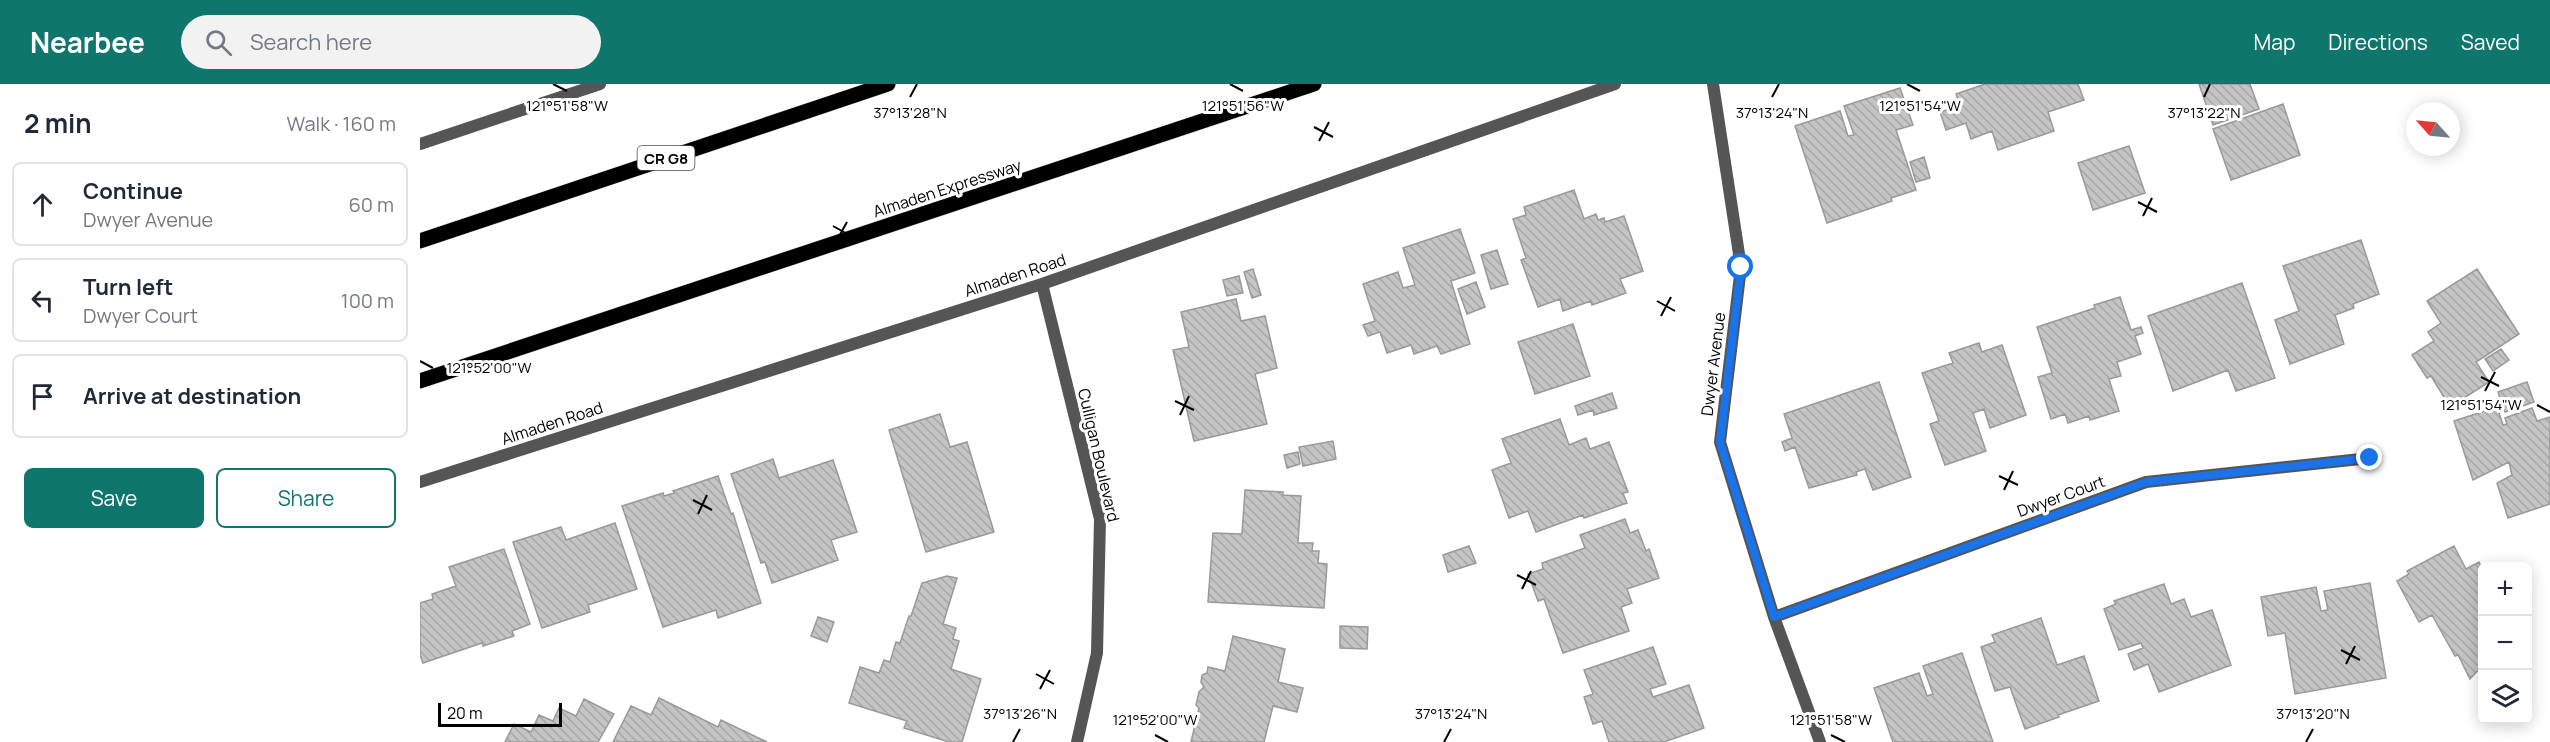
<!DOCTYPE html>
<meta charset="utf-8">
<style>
body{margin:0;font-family:Manrope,sans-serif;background:#f2f2f3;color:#1f2937}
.controls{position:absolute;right:18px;bottom:18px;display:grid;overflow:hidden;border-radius:9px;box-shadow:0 3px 15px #0003}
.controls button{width:54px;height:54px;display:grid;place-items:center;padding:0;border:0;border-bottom:2px solid #e0e1e3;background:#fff;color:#1f2937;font:30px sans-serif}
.compass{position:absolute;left:1986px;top:18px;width:54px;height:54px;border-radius:50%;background:#fff;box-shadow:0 3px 15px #0003;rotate:297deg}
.scale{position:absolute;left:18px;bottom:15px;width:124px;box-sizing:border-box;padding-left:6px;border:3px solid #000;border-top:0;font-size:16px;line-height:21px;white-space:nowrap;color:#000;-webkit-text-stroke:4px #fff;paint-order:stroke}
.stop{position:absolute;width:18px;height:18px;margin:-14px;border:4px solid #1a73e8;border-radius:50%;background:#fff}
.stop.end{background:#1a73e8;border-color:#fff;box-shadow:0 2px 6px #0008}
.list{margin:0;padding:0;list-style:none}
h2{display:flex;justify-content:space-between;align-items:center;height:78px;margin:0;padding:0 24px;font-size:26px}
h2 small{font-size:20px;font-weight:400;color:#747a83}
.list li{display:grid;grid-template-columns:39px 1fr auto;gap:18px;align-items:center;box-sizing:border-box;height:84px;margin:0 12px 12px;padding:0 12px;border:2px solid #e0e1e3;border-radius:9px}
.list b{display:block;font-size:22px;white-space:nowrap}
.list p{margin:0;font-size:20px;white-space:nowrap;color:#747a83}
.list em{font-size:20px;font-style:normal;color:#747a83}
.actions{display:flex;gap:12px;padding:18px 24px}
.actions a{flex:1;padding:14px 0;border:2px solid #0f766e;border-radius:9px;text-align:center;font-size:21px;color:#0f766e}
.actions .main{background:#0f766e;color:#fff}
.icon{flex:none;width:33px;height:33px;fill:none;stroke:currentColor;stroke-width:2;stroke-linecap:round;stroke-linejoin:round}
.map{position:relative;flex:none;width:2130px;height:658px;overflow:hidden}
header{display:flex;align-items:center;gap:36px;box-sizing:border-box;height:84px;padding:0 30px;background:#0f766e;color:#fff}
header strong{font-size:28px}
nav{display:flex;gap:33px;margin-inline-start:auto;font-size:21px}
.search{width:420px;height:54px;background:#f2f2f3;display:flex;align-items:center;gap:15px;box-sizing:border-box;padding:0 21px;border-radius:33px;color:#747a83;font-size:22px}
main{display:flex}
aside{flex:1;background:#fff}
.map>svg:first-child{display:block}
</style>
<header>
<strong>Nearbee</strong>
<div class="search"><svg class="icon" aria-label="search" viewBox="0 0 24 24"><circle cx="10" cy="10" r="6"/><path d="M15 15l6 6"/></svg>Search here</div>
<nav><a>Map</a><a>Directions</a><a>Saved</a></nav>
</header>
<main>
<aside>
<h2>2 min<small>Walk · 160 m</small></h2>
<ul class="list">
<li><svg class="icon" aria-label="ahead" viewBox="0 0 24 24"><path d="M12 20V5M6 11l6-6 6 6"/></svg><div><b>Continue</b><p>Dwyer Avenue</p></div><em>60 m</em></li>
<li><svg class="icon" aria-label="left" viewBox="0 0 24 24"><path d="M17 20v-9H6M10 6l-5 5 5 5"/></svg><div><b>Turn left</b><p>Dwyer Court</p></div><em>100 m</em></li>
<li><svg class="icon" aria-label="arrive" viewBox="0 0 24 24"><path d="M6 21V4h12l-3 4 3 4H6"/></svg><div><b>Arrive at destination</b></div></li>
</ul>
<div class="actions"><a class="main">Save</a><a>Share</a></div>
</aside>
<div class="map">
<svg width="2130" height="658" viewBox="0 0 2130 658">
<defs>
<pattern id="building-back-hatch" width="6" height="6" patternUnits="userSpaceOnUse" patternTransform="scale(1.5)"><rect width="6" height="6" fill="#c4c4c4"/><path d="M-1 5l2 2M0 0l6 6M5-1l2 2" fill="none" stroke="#a7a7a7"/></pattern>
</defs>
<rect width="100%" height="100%" fill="#fff"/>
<path fill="url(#building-back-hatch)" stroke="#999" stroke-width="1.5" d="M1565 0H1658L1664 16 1628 28 1634 47 1578 66 1572 47 1551 55 1546 39 1526 46 1520 28 1540 22 1536 10Z
M1779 0H1830L1839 25 1793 41Z
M1480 4 1493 41 1476 46 1496 106 1471 114 1472 117 1407 139 1375 42 1420 27 1428 52 1434 51 1424 22Z
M1863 20 1880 71 1811 96 1793 45Z
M1709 62 1725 109 1673 126 1658 79Z
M1504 73 1510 94 1496 98 1490 78Z
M1154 106 1164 135 1176 130 1178 136 1184 134 1185 138 1204 132 1223 187 1200 195 1206 209 1172 221 1171 217 1143 227 1140 215 1118 223 1101 176 1106 174 1093 135 1106 131 1104 123Z
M1040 145 1055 189 1031 197 1050 260 1021 270 1017 262 994 270 991 261 967 269 960 248 948 252 943 241 955 237 943 200 978 188 983 204 995 201 983 164Z
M1941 156 1959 210 1933 220 1934 224 1915 231 1924 260 1870 280 1855 236 1879 227 1863 182Z
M1077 166 1088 200 1071 205 1061 171Z
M833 185 841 211 832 214 824 188Z
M2057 185 2099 250 2056 278 2069 298 2030 323 2011 292 2007 294 1992 271 2014 257 2008 248 2021 239 2007 217Z
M819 192 823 209 807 212 803 196Z
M1056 198 1065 223 1047 230 1038 205Z
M1822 199 1855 294 1816 307 1808 286 1753 307 1728 232Z
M1700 213 1711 246 1721 243 1723 249 1715 252 1721 270 1697 278 1701 292 1689 295 1699 327 1670 336 1669 332 1648 339 1645 330 1631 335 1618 293 1632 289 1617 243 1675 224 1674 221Z
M816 215 821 237 845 232 857 284 835 290 847 340 774 357 753 266 769 263 761 228Z
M1153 240 1170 292 1115 310 1098 258Z
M1559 259 1562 268 1582 261 1606 331 1570 344 1564 325 1553 329 1566 367 1525 381 1510 340 1519 337 1502 289 1533 279 1529 269Z
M2081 265 2089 276 2073 287 2065 275Z
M1459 298 1491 393 1453 406 1445 385 1436 388 1437 391 1389 404 1375 363 1365 367 1362 358 1372 354 1364 330Z
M2107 298 2114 318 2085 328 2078 308Z
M1192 309 1197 324 1174 331 1173 326 1158 331 1155 322Z
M2077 323 2083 341 2087 340 2085 334 2112 324 2117 337 2130 333V420L2088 434 2077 399 2092 391 2089 378 2053 396 2034 337Z
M520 330 530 363 547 358 574 448 506 468 469 346Z
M1140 335 1149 361 1166 354 1170 365 1189 358 1208 408 1203 409 1207 419 1164 434 1163 431 1116 448 1108 427 1089 434 1072 386 1091 379 1082 355Z
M913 357 916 375 883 382 879 363Z
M878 368 880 380 867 384 864 371Z
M353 375 359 394 413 376 437 448 411 456 418 476 352 499 345 478 341 479 311 390Z
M298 392 311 430 313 429 341 519 298 534 296 526 243 543 202 422 243 409 244 412 254 409 253 407Z
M825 406 863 408V411L881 412 878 459H893L892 467H899L898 479 907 480 904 524 788 518 793 449 822 450Z
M1205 435 1210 449 1218 446 1226 467 1229 465 1239 494 1207 505 1212 519 1201 523 1209 547 1143 569 1124 515 1118 517 1108 490 1123 485 1122 479 1165 464 1160 451Z
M195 439 217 505 168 521 170 528 122 544 93 458 141 443 146 456Z
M1049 462 1056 479 1028 488 1023 471Z
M2034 462 2046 485 2059 478 2062 486V582L2050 595 2038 571 2035 572 2012 531 1999 538 1977 497 1989 490 1987 487Z
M84 465 110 540 92 547 94 552 63 562 62 559 3 579 0 571V519L13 515 12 510 36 502 29 483Z
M527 492 537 494 523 540 536 544 533 555 539 557 531 585 561 595 542 658H529L484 644 487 637 429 619 440 583 459 589 464 576 470 578 476 558 480 559 489 532H491L502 499Z
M1950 499 1966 594 1875 610 1865 549 1848 552 1841 513 1896 503 1901 527 1908 526 1904 507Z
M1744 500 1751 520 1764 515 1771 533 1792 526 1811 581 1739 608 1728 580 1714 586 1708 570 1723 564 1721 559 1699 566 1684 525 1696 520 1694 517Z
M398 533 414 538 407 558 391 552Z
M1621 534 1637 581 1664 572 1679 617 1638 631 1639 633 1605 645 1590 603 1575 607 1561 563 1575 558 1572 551Z
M920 542 948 543 947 565 920 564Z
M813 552 865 565 858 598 883 604 877 628 853 622 844 658H771L779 624 776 621 779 608 784 603 781 598 782 591 787 589 788 583 805 587Z
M1233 563 1246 600 1230 605 1233 613 1269 601 1284 644 1244 658H1189L1182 637 1173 640 1164 613 1173 610 1164 586Z
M1542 569 1573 658H1473L1454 604 1499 589 1507 612 1513 610 1503 582Z
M239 614 298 643 301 636 347 658H193L211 622 231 631Z
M164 615 194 630 178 658H85L94 640 111 648 119 631 133 637 139 624 156 632Z"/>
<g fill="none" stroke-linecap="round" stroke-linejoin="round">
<defs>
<path id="primary" d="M0 157 468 0
M0 297 894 0"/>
</defs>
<use href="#primary" stroke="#dbdbdb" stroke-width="16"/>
<path stroke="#555" stroke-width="12" d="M1293 0 1321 183 1300 358 1354 533 1400 658
M0 60 180 0
M622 200 680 435 677 569 657 658
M0 398 622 200 1195 0
M1354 533 1726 398 1950 374"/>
<use href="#primary" stroke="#000" stroke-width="15"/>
</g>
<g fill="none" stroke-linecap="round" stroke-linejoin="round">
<path stroke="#1a73e8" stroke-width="8" d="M1321 183 1300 358 1354 533 1726 398 1950 374"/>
</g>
<path fill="none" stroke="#000" stroke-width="2" d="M133 0 147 7M810 0 823 7M1487 0 1500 7M490 13 497 0M1352 13 1359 0M1784 13 1790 0M894 43 913 53M899 57 909 38M1718 118 1737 128M1723 132 1732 114M413 142 431 152M417 156 427 138M1237 217 1255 227M1241 232 1251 213M0 277 13 284M2061 293 2079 302M2065 307 2075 288M755 317 774 326M2117 321 2130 328M760 331 769 312M1579 392 1598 401M1584 406 1593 387M273 416 292 426M278 430 287 411M1097 491 1116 501M1102 505 1111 487M1921 566 1940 576M1926 580 1935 562M616 590 634 600M620 605 630 586M735 651 748 658M1411 651 1425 658M593 658 600 645M1024 658 1031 645M1886 658 1893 645"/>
<g text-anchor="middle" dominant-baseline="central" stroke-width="6" stroke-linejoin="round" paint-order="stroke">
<rect fill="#fff" stroke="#4c4c4c" stroke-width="1.5" x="217.5" y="62" width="57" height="24" rx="4.5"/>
<g font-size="15" font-weight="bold" fill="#000">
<text x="246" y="74">CR G8</text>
</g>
<g font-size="16" fill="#000" stroke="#fff">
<text transform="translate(527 104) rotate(-18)">Almaden Expressway</text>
<text transform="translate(595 191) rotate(-18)">Almaden Road</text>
<text transform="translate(1293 280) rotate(-83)">Dwyer Avenue</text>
<text transform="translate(132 339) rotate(-18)">Almaden Road</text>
<text transform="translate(679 371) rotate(77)">Culligan Boulevard</text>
<text transform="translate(1641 412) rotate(-20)">Dwyer Court</text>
</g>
</g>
<g font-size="15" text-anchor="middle" fill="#000" stroke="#fff" stroke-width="6" stroke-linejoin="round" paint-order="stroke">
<text x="147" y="27">121°51'58"W</text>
<text x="1500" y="27">121°51'54"W</text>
<text x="823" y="27">121°51'56"W</text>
<text x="490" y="34">37°13'28"N</text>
<text x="1352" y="34">37°13'24"N</text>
<text x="1784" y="34">37°13'22"N</text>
<text x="69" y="289">121°52'00"W</text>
<text x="2061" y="326">121°51'54"W</text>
<text x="600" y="635">37°13'26"N</text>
<text x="1031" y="635">37°13'24"N</text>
<text x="1893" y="635">37°13'20"N</text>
<text x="735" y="641">121°52'00"W</text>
<text x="1411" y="641">121°51'58"W</text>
</g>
</svg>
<div class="controls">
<button>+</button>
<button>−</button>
<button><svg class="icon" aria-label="layers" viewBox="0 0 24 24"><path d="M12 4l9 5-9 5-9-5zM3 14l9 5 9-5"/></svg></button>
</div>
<svg class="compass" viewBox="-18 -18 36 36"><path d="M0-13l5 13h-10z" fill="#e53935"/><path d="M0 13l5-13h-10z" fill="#747a83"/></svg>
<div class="scale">20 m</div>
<div class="stop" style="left:1321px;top:183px"></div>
<div class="stop end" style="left:1950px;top:374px"></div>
</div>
</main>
